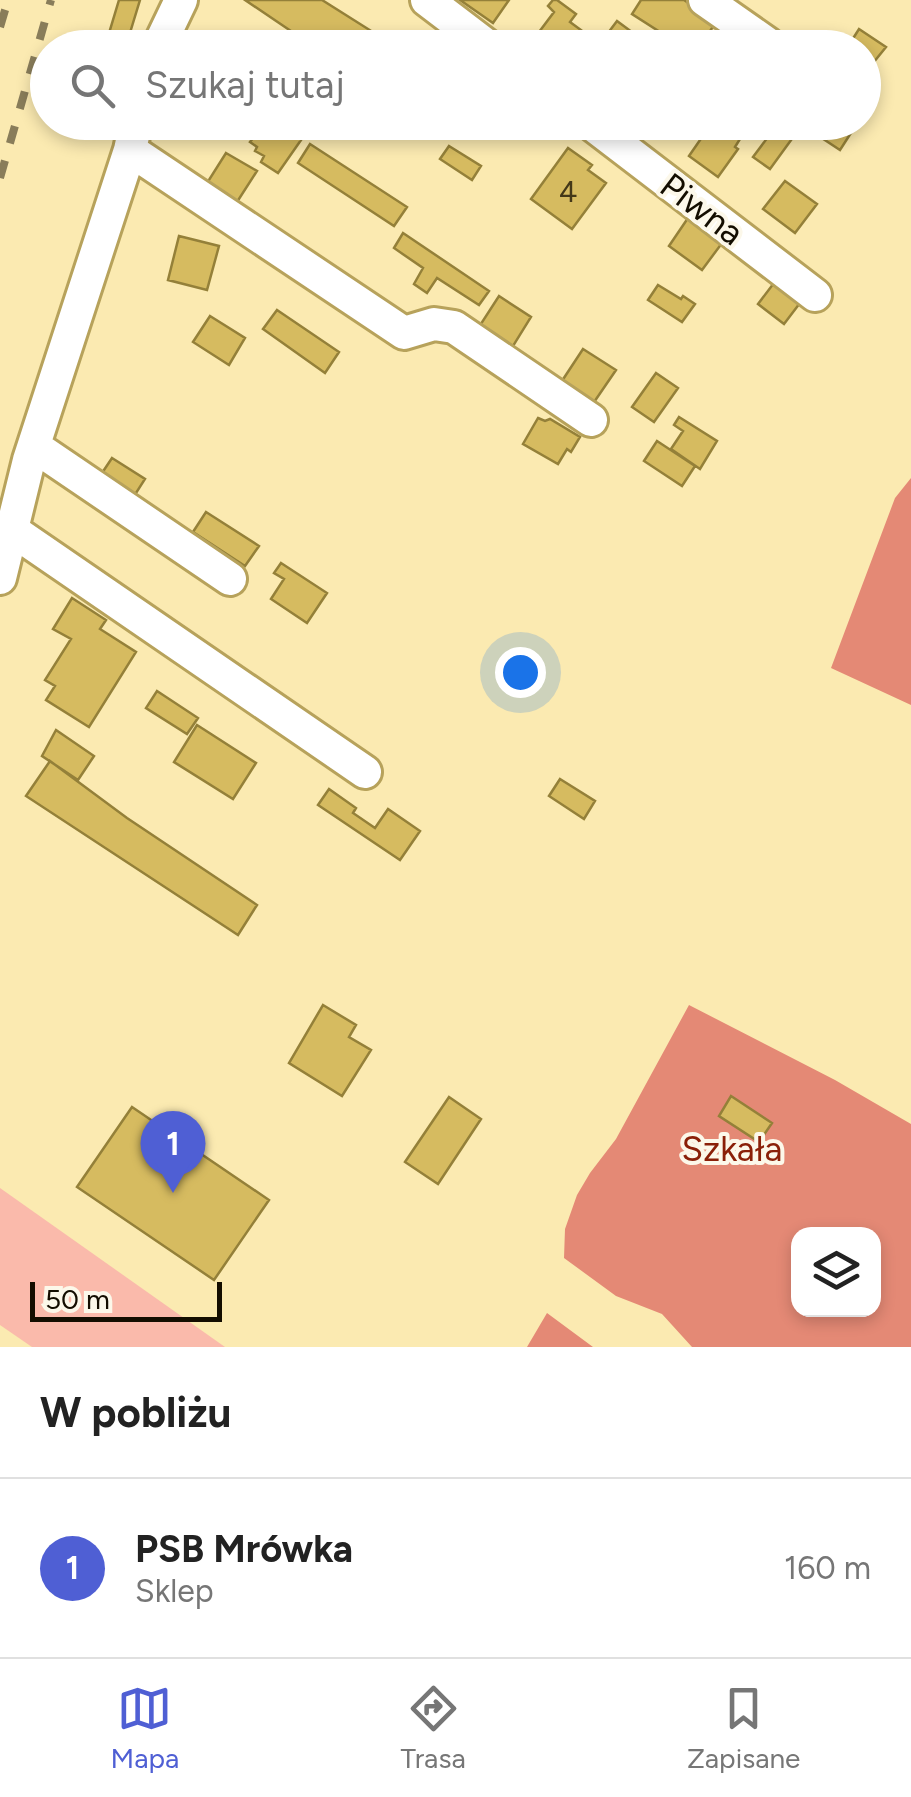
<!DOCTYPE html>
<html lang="pl">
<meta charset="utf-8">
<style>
body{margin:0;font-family:Figtree,sans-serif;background:#f6f6f6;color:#222}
.controls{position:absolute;right:30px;bottom:30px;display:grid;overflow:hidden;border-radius:20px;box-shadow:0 5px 15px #0003}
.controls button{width:90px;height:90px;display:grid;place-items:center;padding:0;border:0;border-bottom:2px solid #e0e0e0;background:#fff;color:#222;font:50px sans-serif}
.scale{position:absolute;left:30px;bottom:25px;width:192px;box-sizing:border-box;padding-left:10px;border:5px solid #130d00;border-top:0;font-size:28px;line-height:35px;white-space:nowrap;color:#130d00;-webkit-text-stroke:8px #fcf8ea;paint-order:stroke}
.you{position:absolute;left:520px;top:672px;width:35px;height:35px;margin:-25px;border:8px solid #fff;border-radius:50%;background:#1a73e8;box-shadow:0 0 0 15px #1a73e833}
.badge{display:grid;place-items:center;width:65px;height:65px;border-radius:50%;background:#4f5fd4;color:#fff;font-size:32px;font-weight:700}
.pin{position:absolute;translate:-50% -82px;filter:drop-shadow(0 2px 5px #0008)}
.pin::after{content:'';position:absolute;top:52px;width:35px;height:30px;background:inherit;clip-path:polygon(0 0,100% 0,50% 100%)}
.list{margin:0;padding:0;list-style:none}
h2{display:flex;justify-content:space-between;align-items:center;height:130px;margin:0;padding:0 40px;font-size:42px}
h2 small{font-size:32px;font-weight:400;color:#767676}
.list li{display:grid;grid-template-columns:65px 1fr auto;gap:30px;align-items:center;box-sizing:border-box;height:180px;padding:0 40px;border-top:2px solid #e0e0e0}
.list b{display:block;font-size:38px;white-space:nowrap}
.list p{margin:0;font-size:32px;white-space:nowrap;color:#767676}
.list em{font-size:32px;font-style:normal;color:#767676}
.icon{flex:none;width:55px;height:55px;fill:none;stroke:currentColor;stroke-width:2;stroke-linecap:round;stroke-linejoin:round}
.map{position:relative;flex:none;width:911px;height:1347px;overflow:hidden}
.search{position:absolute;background:#fff;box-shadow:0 5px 15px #0003;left:30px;right:30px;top:30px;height:110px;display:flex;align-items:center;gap:25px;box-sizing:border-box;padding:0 35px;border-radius:55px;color:#767676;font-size:38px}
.sheet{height:310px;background:#fff}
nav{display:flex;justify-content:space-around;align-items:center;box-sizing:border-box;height:140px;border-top:2px solid #e0e0e0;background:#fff;font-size:28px;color:#767676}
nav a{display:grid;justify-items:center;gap:5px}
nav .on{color:#4f5fd4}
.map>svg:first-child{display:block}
</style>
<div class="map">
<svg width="911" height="1347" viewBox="0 0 911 1347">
<rect width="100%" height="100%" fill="#fbeab1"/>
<path fill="#fabaab" d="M0 1188 225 1347H32L0 1325Z"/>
<path fill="#e48975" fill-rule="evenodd" d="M911 478V705L831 668 895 498Z
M689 1005 835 1080 911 1124V1347H692L662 1314 616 1296 564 1258 565 1229 577 1195 590 1173 616 1139ZM798 1234H874V1310H798Z
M547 1313 593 1347H527Z"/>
<path fill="#d6bb60" stroke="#948039" stroke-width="2.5" d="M119 0H140L129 36 110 30Z
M245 0H322L395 46 316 48Z
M460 0H509L493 23Z
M553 0H557L576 14 570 22 589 36 580 48H543L533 40 554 12 548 6Z
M641 0H684L716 22 699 48H685L632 14Z
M617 21 644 41 639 48H627L608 33Z
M859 29 886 47 865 73 864 72V48H847Z
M242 122H275L301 140 278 173 261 162 264 156 255 151 257 147 250 142 257 133Z
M756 122 816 123 858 122 840 150 802 125 770 169 753 157 771 133Z
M709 127 723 137 729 130 740 139 735 147 738 149 718 177 689 156Z
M310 144 407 207 394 226 298 163Z
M449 146 481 166 472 180 440 159Z
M568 148 592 165 588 170 606 183 572 229 531 199Z
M226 153 257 171 237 202 207 183Z
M785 181 817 204 795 233 763 209Z
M690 215 725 239 702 270 669 246Z
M403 233 489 291 479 305 437 278 427 293 414 284 423 268 394 248Z
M179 236 219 246 207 290 168 280Z
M777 279 803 299 784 324 758 304Z
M658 285 681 299 683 296 695 304 682 322 648 300Z
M499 296 531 317 508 354 475 333Z
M277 310 339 352 325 373 263 329Z
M210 316 245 338 229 365 193 342Z
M583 349 616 370 590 408 558 387Z
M656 373 678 388 654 422 632 407Z
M679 417 717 441 700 469 671 449 683 431 674 425Z
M538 418 545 421 550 419 580 437 571 452 567 449 558 464 523 444Z
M657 441 695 466 682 486 644 461Z
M112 458 145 479 129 504 96 482Z
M206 512 259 546 245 566 193 532Z
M281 563 327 593 307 623 271 599 284 579 274 573Z
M72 598 106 620 100 629 136 652 89 727 46 700 55 686 45 680 71 639 53 629Z
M157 691 198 718 187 734 146 708Z
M197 725 256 763 233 799 174 762Z
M56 730 94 756 78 780 42 756Z
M50 761 127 818 257 905 238 935 26 796Z
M560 779 595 801 584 819 549 796Z
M329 789 356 808 353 813 375 828 388 809 420 831 400 860 318 805Z
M323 1005 356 1025 349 1037 371 1050 342 1096 289 1063Z
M731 1096 772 1123 759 1142 719 1116Z
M449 1097 481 1119 438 1184 405 1162Z
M132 1107 269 1200 214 1280 77 1187Z"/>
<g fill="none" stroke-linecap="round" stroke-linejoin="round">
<defs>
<path id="minor" d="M427 0 490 48
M705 0 768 44
M158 48 181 0
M589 122 815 295
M130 150 404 333 434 324 454 327 591 420
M34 446 230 579
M12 530 365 772
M0 578 29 460 130 150 136 122"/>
</defs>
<use href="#minor" stroke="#b7a25b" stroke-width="38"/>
<use href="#minor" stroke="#fff" stroke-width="32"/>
<path stroke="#897d5a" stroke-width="8" stroke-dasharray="18 18" stroke-linecap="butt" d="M0 27 8 0
M0 178 51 0"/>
</g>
<g text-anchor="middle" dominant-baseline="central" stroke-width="8" stroke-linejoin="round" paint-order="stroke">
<g font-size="30" fill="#443818">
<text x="568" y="191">4</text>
</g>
<g font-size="35" fill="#130d00" stroke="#fcf8ea">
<text transform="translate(702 209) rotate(37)">Piwna</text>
</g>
<g font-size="35" fill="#8a2009" stroke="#fcf8ea">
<text x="732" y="1149">Szkała</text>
</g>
</g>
</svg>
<div class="controls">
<button><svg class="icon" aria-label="layers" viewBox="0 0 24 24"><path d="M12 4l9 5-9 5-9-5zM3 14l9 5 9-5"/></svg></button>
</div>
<div class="scale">50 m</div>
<div class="you"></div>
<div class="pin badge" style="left:173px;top:1193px">1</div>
<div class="search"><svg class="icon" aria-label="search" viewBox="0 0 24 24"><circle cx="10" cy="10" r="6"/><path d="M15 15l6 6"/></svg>Szukaj tutaj</div>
</div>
<section class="sheet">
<h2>W pobliżu<small></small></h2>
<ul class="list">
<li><span class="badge">1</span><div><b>PSB Mrówka</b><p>Sklep</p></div><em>160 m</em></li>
</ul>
</section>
<nav>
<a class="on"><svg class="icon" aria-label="map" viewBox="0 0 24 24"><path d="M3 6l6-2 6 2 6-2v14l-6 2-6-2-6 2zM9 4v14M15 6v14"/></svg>Mapa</a>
<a><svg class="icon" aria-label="directions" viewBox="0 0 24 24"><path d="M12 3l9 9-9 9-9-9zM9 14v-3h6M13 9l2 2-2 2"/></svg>Trasa</a>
<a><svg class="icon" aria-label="saved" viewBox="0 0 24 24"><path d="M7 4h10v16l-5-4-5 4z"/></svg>Zapisane</a>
</nav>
